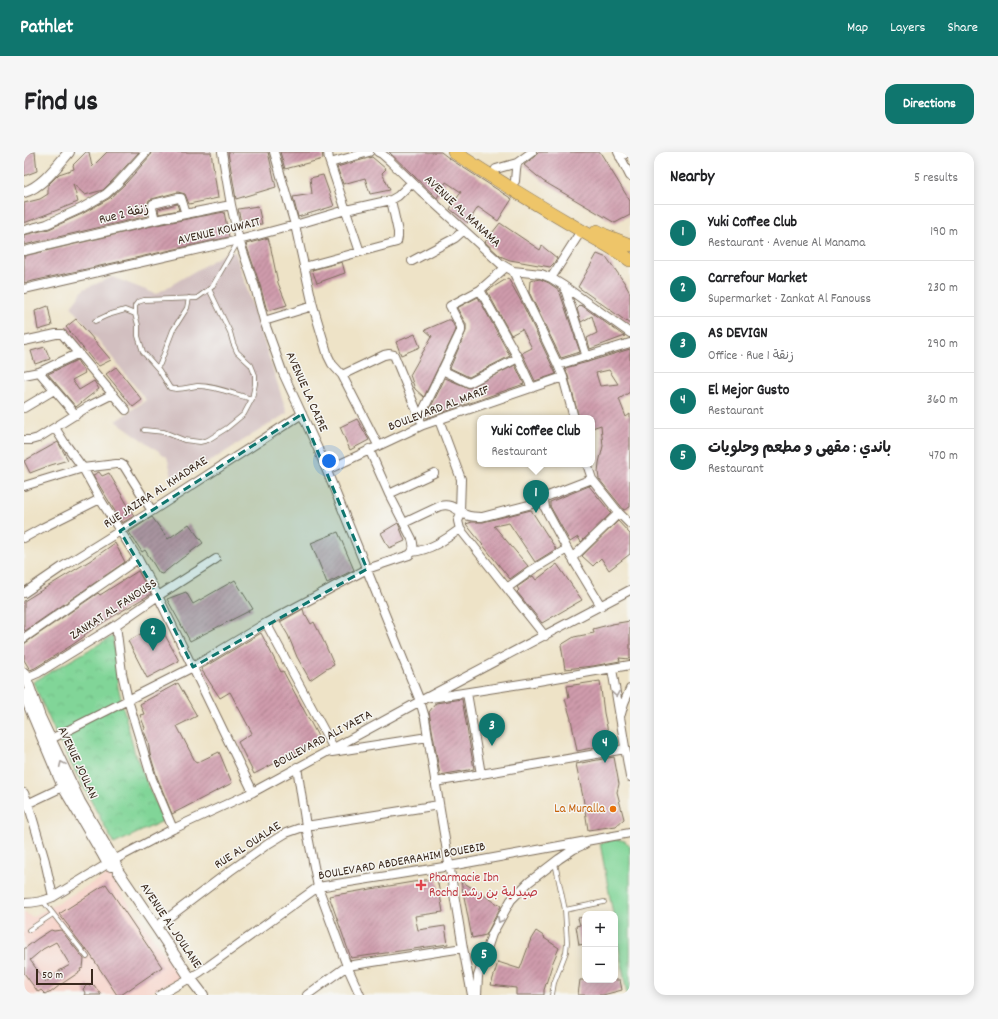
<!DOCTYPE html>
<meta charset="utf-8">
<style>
body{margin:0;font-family:Dekko,"Playpen Sans Arabic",sans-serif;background:#f6f6f6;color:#202124}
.controls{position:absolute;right:12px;bottom:12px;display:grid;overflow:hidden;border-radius:8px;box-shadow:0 2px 10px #0003}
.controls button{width:36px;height:36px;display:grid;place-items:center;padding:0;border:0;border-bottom:1px solid #e0e0e0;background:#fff;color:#202124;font:20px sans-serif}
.scale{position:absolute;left:12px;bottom:10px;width:57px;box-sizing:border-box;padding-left:4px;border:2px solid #3b2a1e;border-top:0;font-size:11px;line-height:14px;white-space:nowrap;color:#3b2a1e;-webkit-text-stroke:3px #f6f6f2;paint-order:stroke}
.you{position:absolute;left:305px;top:309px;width:14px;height:14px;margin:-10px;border:3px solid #fff;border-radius:50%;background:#1a73e8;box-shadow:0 0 0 6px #1a73e833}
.badge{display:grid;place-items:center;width:26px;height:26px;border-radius:50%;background:#0f766e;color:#fff;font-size:13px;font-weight:700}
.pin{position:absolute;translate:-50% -33px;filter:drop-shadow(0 1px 2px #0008)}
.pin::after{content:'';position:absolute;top:21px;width:14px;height:12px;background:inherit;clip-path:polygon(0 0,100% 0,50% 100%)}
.popup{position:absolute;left:453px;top:263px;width:118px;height:52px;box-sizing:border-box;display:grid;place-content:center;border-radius:8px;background:#fff;filter:drop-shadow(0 1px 3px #0005);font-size:13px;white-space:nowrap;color:#757577}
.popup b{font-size:15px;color:#202124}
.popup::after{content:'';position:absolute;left:50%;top:100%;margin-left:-8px;border:8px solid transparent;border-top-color:#fff}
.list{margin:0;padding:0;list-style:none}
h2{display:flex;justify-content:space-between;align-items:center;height:52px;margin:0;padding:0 16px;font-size:17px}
h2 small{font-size:13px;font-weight:400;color:#757577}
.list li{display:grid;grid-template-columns:26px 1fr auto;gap:12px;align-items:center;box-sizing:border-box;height:56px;padding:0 16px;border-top:1px solid #e0e0e0}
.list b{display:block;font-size:15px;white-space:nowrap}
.list p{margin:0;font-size:13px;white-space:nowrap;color:#757577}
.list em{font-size:13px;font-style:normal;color:#757577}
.map{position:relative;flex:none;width:606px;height:843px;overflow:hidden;border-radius:12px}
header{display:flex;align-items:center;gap:24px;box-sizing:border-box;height:56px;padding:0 20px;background:#0f766e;color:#fff}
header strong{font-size:19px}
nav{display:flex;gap:22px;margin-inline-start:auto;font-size:14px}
.intro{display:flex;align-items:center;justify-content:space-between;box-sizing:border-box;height:96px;padding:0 24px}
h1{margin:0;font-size:28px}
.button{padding:10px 18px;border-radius:12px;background:#0f766e;color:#fff;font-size:14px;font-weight:700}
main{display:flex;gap:24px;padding:0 24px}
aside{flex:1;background:#fff;border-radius:12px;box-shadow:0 2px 10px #0003}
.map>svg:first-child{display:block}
</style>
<header>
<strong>Pathlet</strong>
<nav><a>Map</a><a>Layers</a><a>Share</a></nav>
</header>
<div class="intro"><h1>Find us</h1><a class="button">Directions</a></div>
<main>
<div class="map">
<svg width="606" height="843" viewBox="0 0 606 843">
<defs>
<pattern id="park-crowns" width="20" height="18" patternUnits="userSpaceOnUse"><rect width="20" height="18" fill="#81d598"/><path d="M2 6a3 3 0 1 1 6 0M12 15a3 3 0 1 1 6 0" fill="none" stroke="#70b783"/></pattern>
<pattern id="building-hatch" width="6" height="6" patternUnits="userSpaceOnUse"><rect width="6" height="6" fill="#cf9bac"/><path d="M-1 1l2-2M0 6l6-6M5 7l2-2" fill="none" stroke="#a97f8b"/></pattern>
</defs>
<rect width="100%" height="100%" fill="#f6f6f2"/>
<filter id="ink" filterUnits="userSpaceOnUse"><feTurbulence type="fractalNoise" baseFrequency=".025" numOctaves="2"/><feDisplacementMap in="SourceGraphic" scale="8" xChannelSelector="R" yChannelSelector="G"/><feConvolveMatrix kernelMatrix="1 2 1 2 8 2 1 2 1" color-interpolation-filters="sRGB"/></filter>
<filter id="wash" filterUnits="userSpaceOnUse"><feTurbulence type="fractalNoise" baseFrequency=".012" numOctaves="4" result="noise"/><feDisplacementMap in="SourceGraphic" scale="16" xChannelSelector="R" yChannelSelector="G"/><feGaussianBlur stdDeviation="0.9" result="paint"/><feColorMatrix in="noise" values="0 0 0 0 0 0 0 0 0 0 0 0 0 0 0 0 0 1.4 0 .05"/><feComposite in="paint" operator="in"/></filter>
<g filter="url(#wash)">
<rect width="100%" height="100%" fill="#eee3c7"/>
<path fill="#f7d1c7" d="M84 722 157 825 123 843H0V761L9 765Z"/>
<path fill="#d2bfc0" d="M203 100H211L263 261 150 332 143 305 92 269 122 248 47 154 60 137 88 125 132 142Z"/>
<path fill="#81d598" stroke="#5e805b" d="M592 687 601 689 606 694V843H603L591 774V762H589L576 691Z"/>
<path fill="url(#park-crowns)" stroke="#5e805b" d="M89 484 94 535 111 602 139 669 90 692 35 589 9 530Z"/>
<g id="blocks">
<path fill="url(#building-hatch)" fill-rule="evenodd" d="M0 0H11L13 19 0 24Z
M62 0H65L68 15 83 0H115L89 28 79 38 61 43 49 32 54 50 0 71V51L16 47 24 42V33L35 22 50 17 49 13Z
M127 0H187L194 46 165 52 161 42 154 40 128 47 125 48 123 55 124 64 0 93V83L25 77 58 62 86 46 102 31 126 4Z
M204 0H244L252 35 212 47Z
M256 0H298L299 7 261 17Z
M365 0H417L426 7 488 47 474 69 454 55 444 71 426 57 437 40 422 30 413 46Z
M514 0H576L606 49V63L591 71 519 29 500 13 511 4Z
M348 5 362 17 358 21 366 38 346 42 341 26 319 32 313 15Z
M299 23 310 54 274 65 269 45 288 42 286 26Z
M153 52 155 58 135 62 134 57Z
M234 54 238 72 218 74 214 57Z
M200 60 205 85 0 131V104L132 73Z
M476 71 516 98 518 94 533 106 530 111 526 115 486 108 476 104 461 90Z
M244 86 247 96V97L254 131 263 153 243 159 236 133 222 92Z
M573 102 583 106 600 130 606 141V172L554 135Z
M318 110 321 121 293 131 288 118Z
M484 126 498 151 532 222 511 229 498 201 508 196 498 177 487 183 463 139Z
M516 127 525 131 535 138 556 200 537 206 505 140 506 129Z
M454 145 486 204 445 225 426 216 442 179V172L433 156Z
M557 153 600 184H601L566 197 563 186 573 181 568 164 557 170 553 157Z
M24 154 28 174 14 178 11 159Z
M52 167 65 182 87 208 75 214 71 211 42 175Z
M424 168H427L432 178 400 245 391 237 386 223 408 184 401 178Z
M391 182 396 195 377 203 372 190Z
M21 195 26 207 11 212 7 199Z
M606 197V240L595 247 602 265 606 262V355L600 358 575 327 574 320 575 311 579 294 577 273 568 276V266H555L544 224 541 216 564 210 567 209ZM585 218 594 232 576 234 572 221Z
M53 208 61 221 48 228 55 238 70 229 75 237 63 246 52 255 24 222Z
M491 213 500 232 403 266 402 265 421 226 445 236Z
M92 215 118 248 109 255 82 222Z
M333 267 345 288 326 298 316 275Z
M34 290 44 308 27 313 6 321 0 309Z
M75 320 78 324 85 321 110 364 98 371 69 323Z
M565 334 587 361 557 390 554 385 546 390 526 354V350Z
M507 358 532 397 511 410 485 371 470 374 504 414 486 427 442 372 448 370H459Z
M128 365 144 387 165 372 179 391 157 407 138 422 135 421 121 398 118 400 105 380Z
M594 369 606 382V402L585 418 577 406 569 414 558 404Z
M374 371 381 389 365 396 357 381Z
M314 380 330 418 303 431 287 391Z
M91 391 101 410 1 479 0 477V449L67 408Z
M533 412 558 448 518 471 493 440 495 438 493 435 509 424 512 428Z
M114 419 127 442 86 466 60 483 61 484 48 493 11 516 6 518 0 508V492L74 441 76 443Z
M211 428 229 457 166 489 143 447 162 440 169 452Z
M279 457 281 464 282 463 287 472 290 470 300 490 310 513 302 517 286 528 273 505 264 483 256 470Z
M606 469V507L595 506 596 509 569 514 541 517 537 493 550 485 570 481 569 477 588 472Z
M135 472 155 509 123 526 104 489Z
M237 481 257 520 259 519 296 588 230 622 214 590 228 581 206 540 196 546 177 517Z
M576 529 580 561 587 594 572 596V595L553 599 547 567 541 547 545 546 543 534Z
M154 531 173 564 153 574 172 611 195 600 208 631 148 662 133 625 126 602 124 589 119 577 121 576 116 563 120 562 116 552Z
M438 547 450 617 416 623 405 560 412 551Z
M590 605 595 632 593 640 600 667 592 674 564 678 559 645 552 612Z
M413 726 419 760 391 764 394 778 421 774 424 792 327 806 305 744Z
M437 729 477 754 462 783 448 786Z
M82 732 138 815 97 843H93L62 796V798L45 776H46L35 762Z
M561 765V792L555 793 552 774 556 773 554 766Z
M27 778 30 779 37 778 60 807 59 816 56 817 57 819 36 833 26 841 24 840 21 842 17 838 14 840 0 821V797L13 787ZM32 790 46 813 35 819V820L22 830 6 808 19 797Z
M512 779 521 785 520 786 535 796 529 810 520 838V843H492V836L467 833 474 810 496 817 507 787Z
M556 828H596L598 838 579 843H554Z
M64 832 67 836 70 833 77 843H60L61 841 59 837Z"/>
</g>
</g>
<g filter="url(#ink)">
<use href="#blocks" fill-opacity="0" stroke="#7a6b59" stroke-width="1"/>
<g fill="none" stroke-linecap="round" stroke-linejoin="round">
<defs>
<path id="service" d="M215 88 188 135 173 146 120 148 114 150 111 154V162L114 173V184L119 200 135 218 146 236C154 239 165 235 173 234 189 233 212 243 228 247
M71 169 84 163 101 158 111 162
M133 215 136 212 149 178 163 156 165 146
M120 278 140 280 160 288 176 290 184 288 203 276 220 262 228 247 231 232V223L227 213 213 200 209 191 206 180 185 137
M19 749 63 805
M541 758 580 750
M5 778 29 762
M528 843 530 831 542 800 543 790 541 758 531 711"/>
<path id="minor" d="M198 0 207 53 215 88 231 135 240 169 252 202 258 219 294 297 396 549 401 566 404 585 439 796 448 843
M250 0 271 73 289 154 304 204 308 212 318 223 354 293
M304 0 305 8 336 100
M354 0 358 2 367 10 397 39 477 112 489 119 517 122 527 126 540 134 606 181
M594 0 606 24
M596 5 604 0
M306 11 345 0
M472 17 493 11 508 0
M491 29 492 17 493 11
M131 68 128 56 129 52 154 46H157L162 62
M0 78 23 72 56 57 82 42 93 32 122 0
M0 99 131 68 207 53
M388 109 431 86 440 78
M280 115 373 90 374 85V80L367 48
M489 119 534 213 539 225 550 266
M527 126 557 79
M540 134 563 205
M0 137 215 88 271 73 322 58 367 48 374 44 388 30
M456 138 494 206 508 236
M240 169 289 154
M0 189 32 182H38L102 258
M534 213 606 191
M418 218 445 231 494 206
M15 220 52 263
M0 223 15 220 55 201
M318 223 360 203 365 202 370 203 396 267
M0 256 30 238
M396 265 437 179V175L426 154 456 138 482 115
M415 268 437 327 436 359
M31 276 40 290 59 316 76 347 114 407 134 444 229 640
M0 288H7L14 286 65 254 89 242
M563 312 568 327 595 361 606 372
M303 318 399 273 539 225
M568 327 524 344 521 346 520 349 521 356 548 406 577 454
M0 334 59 316 92 312H97L100 314 128 359
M365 342 410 321
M438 360 434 369 436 377 521 484
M380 371 416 354C428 351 432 358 442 363 447 365 453 365 458 365L520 349
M0 386 18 376 76 347
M388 400C406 398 421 388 436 377
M548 406 595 361
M483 436 508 418 543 397
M0 441 38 415 128 359 278 262
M242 471 310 597
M92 473 98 521 104 548 128 627 149 677
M0 486 114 407
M588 517 606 625
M0 527 14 521 92 473 134 444 192 407
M443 541 457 622
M407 546 503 531 606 513
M597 562 600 551 606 537
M23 589 169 515 242 471 343 417 385 403C391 399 390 393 388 387L365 342 345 297
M308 600 404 585
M273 615 282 674 294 735 323 814 336 843
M411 630 601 597
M0 641 4 651 21 709 29 745
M1 653 45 632
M0 751C10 751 20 749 29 745L90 708 149 677 229 640 400 547 606 438
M132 775 206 719 244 692 262 681 282 674 415 653
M136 843 166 826 176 820 294 735 426 714 606 681
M283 843 323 814 439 796
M453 843 454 824 468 782 487 748 505 730 535 707 550 697 561 692"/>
<path id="tertiary" d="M0 40C18 35 33 14 45 0
M0 521 16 565 47 631 56 650 90 708 94 719 132 775 166 826 179 843
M0 542 39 635 79 703 84 712 87 714"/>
<path id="primary" d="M430 0C468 25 507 49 546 72 566 84 587 94 606 108
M573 79 580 83 606 93"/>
</defs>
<use href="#service" stroke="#7a6b59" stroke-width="5.5"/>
<use href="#minor" stroke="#7a6b59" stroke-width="10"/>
<use href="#tertiary" stroke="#7a6b59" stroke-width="12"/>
<use href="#primary" stroke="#7a6b59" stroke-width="14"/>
<use href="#service" stroke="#fff" stroke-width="4"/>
<use href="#minor" stroke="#fff" stroke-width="8"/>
<use href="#tertiary" stroke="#fff" stroke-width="10"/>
<use href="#primary" stroke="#eec569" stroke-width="13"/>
</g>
<defs><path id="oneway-chevron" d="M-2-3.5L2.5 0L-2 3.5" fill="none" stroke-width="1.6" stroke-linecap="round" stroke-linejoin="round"/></defs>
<g stroke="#a79f9a">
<use href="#oneway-chevron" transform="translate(592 542) rotate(81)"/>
<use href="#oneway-chevron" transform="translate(38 612) rotate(-114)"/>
<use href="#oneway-chevron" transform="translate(476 768) rotate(119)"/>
</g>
</g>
<path fill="#0f766e" fill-opacity="0.2" stroke="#0f766e" stroke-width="3" stroke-dasharray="8 5" stroke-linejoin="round" d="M278 262 343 417 169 515 134 444 96 379Z"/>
<circle fill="#e8710a" stroke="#f6f6f2" stroke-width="1.5" cx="589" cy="657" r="4"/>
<path fill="#e0444e" stroke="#f6f6f2" stroke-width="1.5" d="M395 727h4v4h4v4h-4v4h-4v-4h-4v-4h4z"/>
<g text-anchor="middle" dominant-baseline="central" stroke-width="3" stroke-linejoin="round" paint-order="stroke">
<g font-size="13" fill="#3b2a1e" stroke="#f6f6f2">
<text transform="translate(438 60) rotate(43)">AVENUE AL MANAMA</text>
<text transform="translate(100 63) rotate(-13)">Rue 2 زنقة</text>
<text transform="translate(195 80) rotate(-13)">AVENUE KOUWAIT</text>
<text transform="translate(282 240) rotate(66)">AVENUE LA CAIRE</text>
<text transform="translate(415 257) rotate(-21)">BOULEVARD AL MARIF</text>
<text transform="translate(132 341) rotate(-33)">RUE JAZIRA AL KHADRAE</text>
<text transform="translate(90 458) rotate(-33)">ZANKAT AL FANOUSS</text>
<text transform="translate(299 588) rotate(-28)">BOULEVARD ALI YAETA</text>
<text transform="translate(53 611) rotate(65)">AVENUE JOULAN</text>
<text transform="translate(224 694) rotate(-33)">RUE AL OUALAE</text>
<text transform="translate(378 710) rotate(-10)">BOULEVARD ABDERRAHIM BOUEBIB</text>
<text transform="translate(146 774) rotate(56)">AVENUE AL JOULANE</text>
</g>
<g font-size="13" fill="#c56008" stroke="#f6f6f2" text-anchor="end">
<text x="581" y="657">La Muralla</text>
</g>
<g font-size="13" fill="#be3a42" stroke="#f6f6f2" text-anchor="start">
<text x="405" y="726">Pharmacie Ibn<tspan x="405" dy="15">Rochd صيدلية بن رشد</tspan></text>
</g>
</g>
</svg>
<div class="controls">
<button>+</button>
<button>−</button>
</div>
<div class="scale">50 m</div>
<div class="you"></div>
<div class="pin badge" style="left:512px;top:361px">1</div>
<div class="popup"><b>Yuki Coffee Club</b>Restaurant</div>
<div class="pin badge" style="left:129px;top:499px">2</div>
<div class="pin badge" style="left:468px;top:594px">3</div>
<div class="pin badge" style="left:581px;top:611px">4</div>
<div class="pin badge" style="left:460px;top:823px">5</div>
</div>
<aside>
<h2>Nearby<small>5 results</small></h2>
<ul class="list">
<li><span class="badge">1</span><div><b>Yuki Coffee Club</b><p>Restaurant · Avenue Al Manama</p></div><em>190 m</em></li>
<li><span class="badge">2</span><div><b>Carrefour Market</b><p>Supermarket · Zankat Al Fanouss</p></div><em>230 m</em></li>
<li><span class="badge">3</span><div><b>AS DEVIGN</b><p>Office · Rue 1 زنقة</p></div><em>290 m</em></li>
<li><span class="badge">4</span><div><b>El Mejor Gusto</b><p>Restaurant</p></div><em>360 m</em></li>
<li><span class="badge">5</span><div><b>باندي : مقهى و مطعم وحلويات</b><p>Restaurant</p></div><em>470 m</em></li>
</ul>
</aside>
</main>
